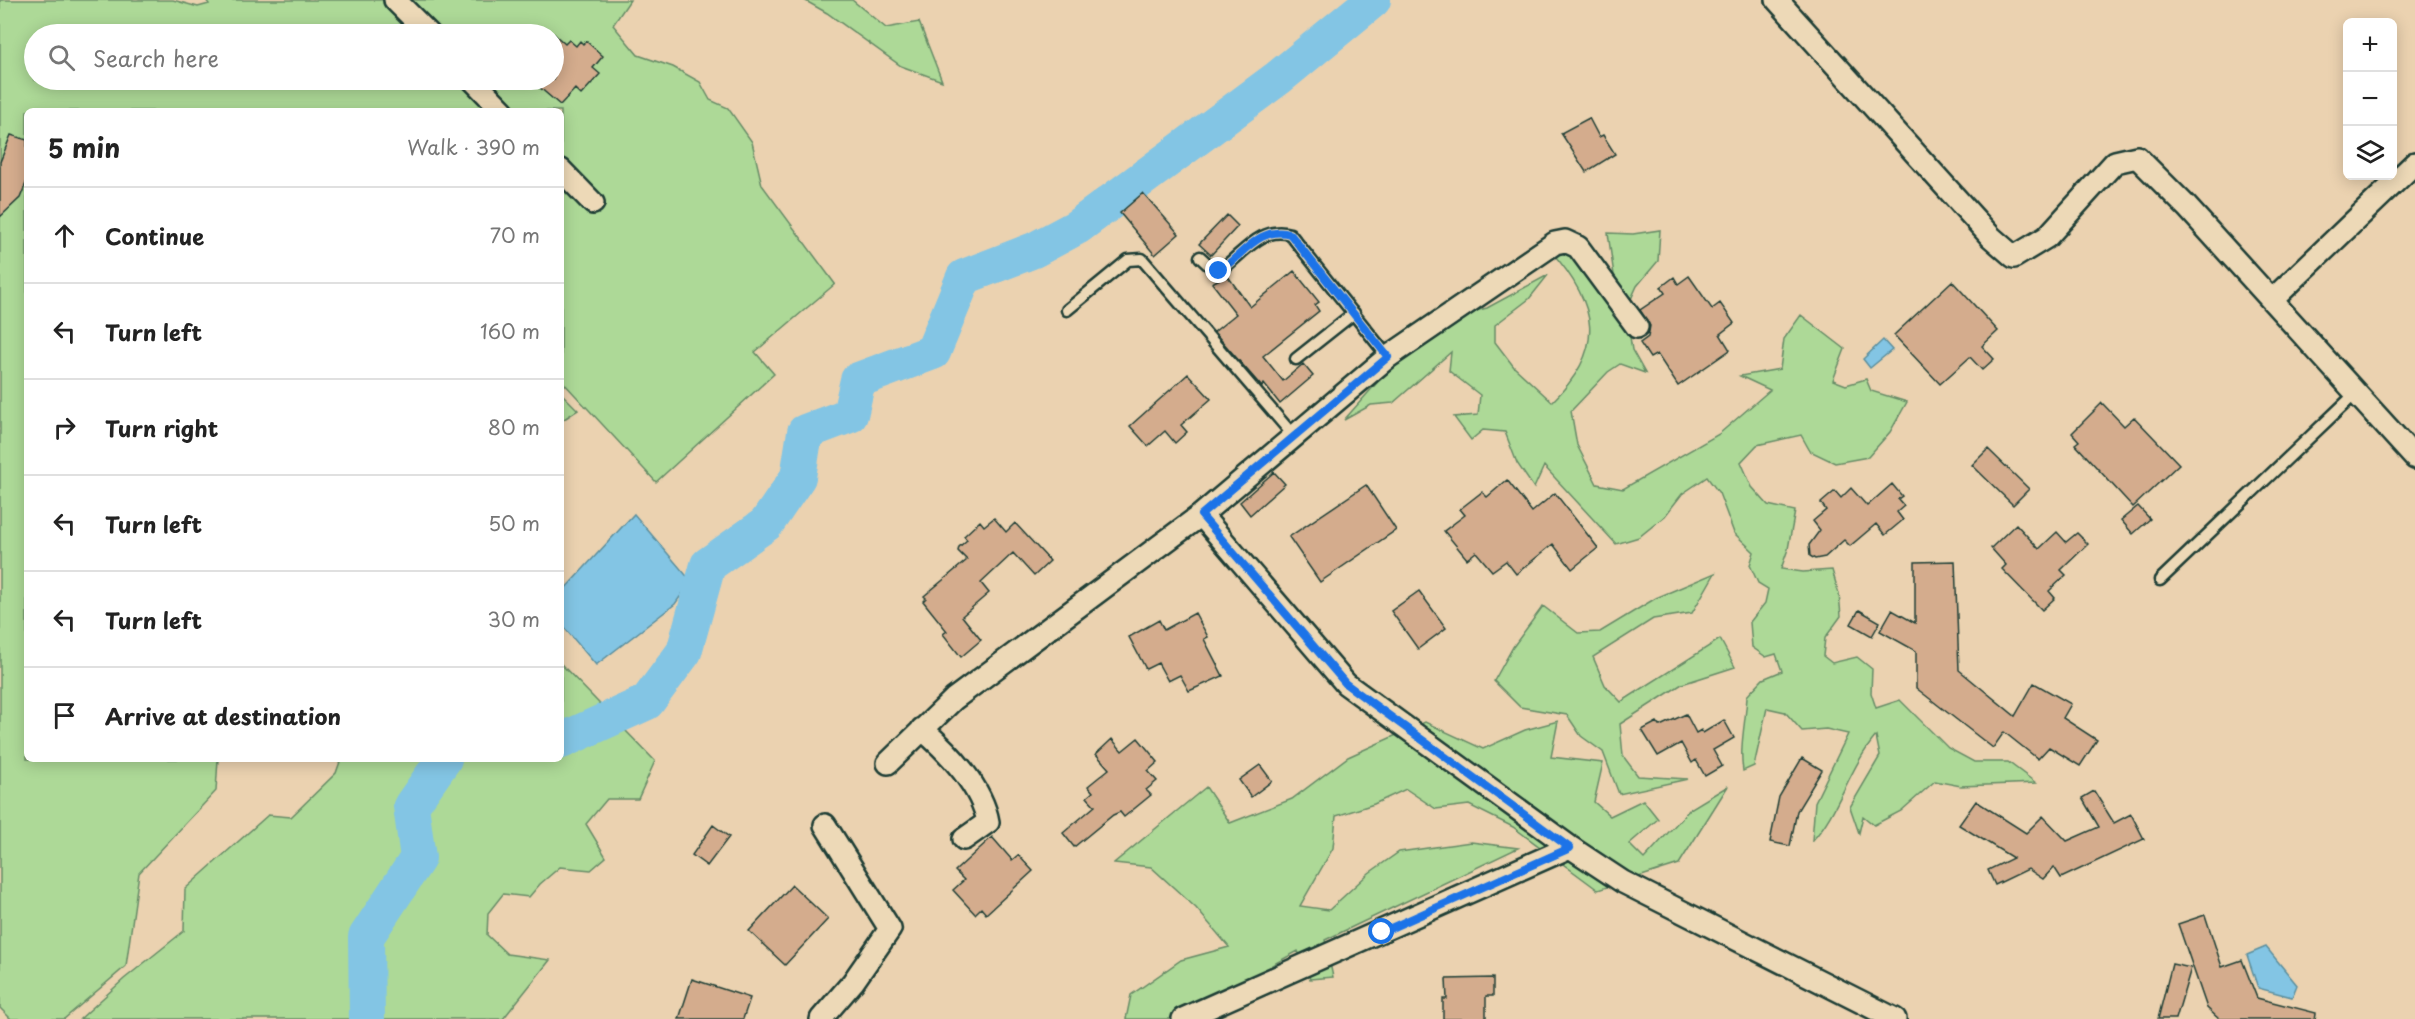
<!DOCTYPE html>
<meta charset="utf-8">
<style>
body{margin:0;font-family:"Playpen Sans",sans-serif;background:#f2f2f2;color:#222}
.controls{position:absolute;right:18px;top:18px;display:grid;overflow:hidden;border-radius:9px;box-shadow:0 3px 15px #0003}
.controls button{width:54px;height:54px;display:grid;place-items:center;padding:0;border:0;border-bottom:2px solid #e0e0e0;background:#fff;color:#222;font:30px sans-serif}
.stop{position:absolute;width:18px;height:18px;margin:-14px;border:4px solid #1a73e8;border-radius:50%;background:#fff}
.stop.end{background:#1a73e8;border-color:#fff;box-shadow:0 2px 6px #0008}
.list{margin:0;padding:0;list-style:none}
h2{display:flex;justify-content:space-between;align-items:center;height:78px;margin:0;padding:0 24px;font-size:26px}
h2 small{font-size:20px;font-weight:400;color:#767676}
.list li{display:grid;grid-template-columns:39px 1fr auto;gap:18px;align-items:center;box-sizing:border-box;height:96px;padding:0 24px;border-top:2px solid #e0e0e0}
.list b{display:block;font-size:22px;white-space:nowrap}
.list em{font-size:20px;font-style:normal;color:#767676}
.icon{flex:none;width:33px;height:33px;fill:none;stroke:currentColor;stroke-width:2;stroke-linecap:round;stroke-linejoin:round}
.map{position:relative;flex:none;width:2415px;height:1019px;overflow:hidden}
.search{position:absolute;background:#fff;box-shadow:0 3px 15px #0003;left:24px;top:24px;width:540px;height:66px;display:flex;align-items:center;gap:15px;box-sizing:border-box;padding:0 21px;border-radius:33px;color:#767676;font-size:22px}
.panel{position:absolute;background:#fff;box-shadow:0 3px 15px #0003;left:24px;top:108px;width:540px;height:654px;border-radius:9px}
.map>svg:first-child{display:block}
</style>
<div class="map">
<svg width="2415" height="1019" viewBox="0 0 2415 1019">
<rect width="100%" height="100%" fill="#ebd2b0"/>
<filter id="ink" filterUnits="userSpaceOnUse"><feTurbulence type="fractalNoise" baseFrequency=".0167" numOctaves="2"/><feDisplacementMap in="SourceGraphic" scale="12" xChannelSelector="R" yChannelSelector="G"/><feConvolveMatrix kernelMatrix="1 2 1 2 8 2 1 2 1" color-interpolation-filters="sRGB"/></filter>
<g filter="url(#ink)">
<path fill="#add997" stroke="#668b66" stroke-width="1.5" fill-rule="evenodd" d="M0 0H173L198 7 209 4 206 0H630L613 25 638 55 673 67 700 82 710 100 728 108 752 142 762 185 835 284 755 352 774 374 656 482 561 380V111H27V759H218L216 791 139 873 126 966 64 1019H11L0 1008ZM34 34H554V80H34Z
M804 0H852L886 28 919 22 942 81 901 66 827 13Z
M1660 230 1658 261 1637 286 1626 310 1632 350 1645 373 1620 364 1608 372 1571 411 1577 445 1597 484 1623 489 1719 434 1770 390 1740 376 1780 369 1784 339 1801 315 1845 349 1833 380 1846 385 1866 379 1871 391 1907 402 1890 432 1868 457 1835 463 1810 451 1801 435 1757 445 1741 462 1752 487 1768 505 1795 511 1788 549 1781 569 1803 572 1832 570 1839 594 1841 616 1825 638 1823 656 1832 663 1857 657 1872 669 1871 693 1876 708 1900 700 1948 748 1974 762H2008L2036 783 1961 786 1935 781 1901 811 1874 825 1863 816 1859 833 1850 807 1880 756 1876 736C1849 768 1839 812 1812 841L1815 802 1848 734 1826 729 1802 731 1785 712 1767 708 1754 766 1743 771C1739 746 1746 721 1747 696L1763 679 1782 671 1776 654 1766 657 1752 647 1750 622 1765 603 1768 589 1758 583 1750 565 1754 552 1734 533 1719 493 1707 477 1682 494 1665 516 1639 537 1616 544 1544 466 1534 488 1517 463 1505 432 1483 430 1471 440 1454 417 1478 415 1480 395 1449 371 1451 352 1393 403 1371 405 1344 420 1383 376 1459 315 1487 308 1548 275 1529 299 1495 325V342L1514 367 1552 402C1607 349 1598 304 1550 250L1585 254 1618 303 1608 233 1633 234Z
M561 393 578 410 561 421Z
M1715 573 1692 613 1653 619 1593 657 1605 685 1621 702 1720 639 1735 667 1682 684 1620 724 1623 756 1638 776 1688 779 1619 794 1603 752 1581 736 1567 715 1520 707 1494 681 1513 647 1543 606 1578 633 1600 632 1656 598Z
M561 664 655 761 638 799H607L586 824 606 857 591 870 560 867 540 884 529 897 503 894 488 913 487 935 507 954 550 960 503 1019H80L124 979 184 931 185 889 268 815 291 817 336 773 341 759H561Z
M1558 721 1551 757 1603 763 1594 802 1610 816 1643 800 1658 819 1629 844 1644 859 1690 809 1728 786 1679 864 1598 890 1513 827 1469 805 1436 809 1406 789 1374 804 1336 816 1333 848 1300 906 1329 910 1369 873 1399 852 1471 842 1518 848 1325 940 1333 977 1310 979 1298 951 1272 965 1261 993 1208 1019H1126L1131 995 1181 960 1229 947 1196 908 1151 867 1114 863 1206 787 1230 823 1292 799 1348 757 1425 722 1483 749 1525 730Z"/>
<path fill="#83c5e4" stroke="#5b8f9e" stroke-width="1.5" d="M1883 340 1892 350 1870 368 1863 359Z
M634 514 691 581 675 604 596 665 561 624V593Z
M2266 947 2297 985 2292 997 2258 988 2247 955Z"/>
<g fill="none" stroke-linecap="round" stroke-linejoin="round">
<path stroke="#83c5e4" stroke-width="36" d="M561 741 647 702 684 652 708 565 766 524 798 477 805 432 850 415 858 380 933 352 964 277 1034 250 1077 227 1278 78 1373 0
M367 1019 366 937 418 858 411 806 444 759"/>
</g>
<path fill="#d4ac8d" stroke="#1f3d34" stroke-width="1.5" d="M554 34 565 44 569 40 576 46 580 41 583 44 586 41 603 56 593 68 600 74 581 95 575 89 560 105 531 80H554Z
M1589 118 1599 137 1603 135 1615 154 1586 172 1561 133Z
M11 135 27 140V181L20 198 0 217V162Z
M1143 193 1179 234 1155 255 1120 213Z
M1227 215 1238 226 1211 255 1199 244Z
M1294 271 1319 302 1315 305 1319 311 1263 356 1283 381 1303 364 1313 376 1280 404 1264 384 1262 387 1214 332 1236 314 1212 283 1227 275 1250 307Z
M1689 276 1712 309 1720 303 1734 323 1720 334 1730 350 1678 386 1657 354 1650 358 1640 343 1648 337 1650 326 1640 310 1665 293 1661 287 1674 277 1678 284Z
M1952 281 1998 331 1982 346 1994 359 1982 370 1970 357 1940 384 1894 335Z
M1188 374 1211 399 1181 425 1187 432 1175 443 1165 431 1148 446 1130 426Z
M2102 403 2124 426 2134 417 2179 464 2133 507 2075 444 2079 441 2072 433Z
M1988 449 2029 489 2013 505 1972 465Z
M1274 472 1285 484 1250 515 1240 502Z
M1507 480 1532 512 1555 493 1598 548 1572 569 1553 544 1516 574 1506 561 1492 571 1476 552 1467 559 1444 531 1465 515 1460 509 1482 492 1487 497Z
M1892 484 1902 496 1898 499 1904 506 1897 512 1903 520 1885 535 1876 524 1850 546 1844 540 1825 557 1815 559 1810 556 1809 545 1820 530 1813 521 1826 510 1821 503 1835 491 1841 498 1851 488 1867 506Z
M1366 485 1396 530 1320 582 1289 537Z
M2138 506 2150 519 2133 534 2121 520Z
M994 518 1006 532 1015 523 1050 561 1034 576 1013 553 981 583 989 593 962 616 981 640 961 657 943 634 947 631 923 601 926 598 924 596 967 560 958 551 959 547 967 540 964 536 980 521 984 526Z
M2016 524 2039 549 2057 532 2066 542 2077 533 2088 544 2061 570 2066 575 2049 591 2055 598 2042 610 2002 569 2006 565 1991 548Z
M1955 561 1959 670 2015 716 2034 683 2071 704 2063 718 2097 740 2080 766 2049 747 2038 759 2004 732 1993 748 1916 688V651L1880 631 1892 610 1915 623V562Z
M1419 591 1446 628 1418 649 1391 611Z
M1859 610 1880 622 1872 636 1851 624Z
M1195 613 1208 637 1204 639 1223 676 1189 691 1180 675 1168 681 1158 663 1146 669 1129 637 1159 620 1164 630Z
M1686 714 1696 733 1701 730 1703 733 1724 720 1734 738 1713 750 1722 766 1705 776 1696 760 1692 763 1681 743 1658 756 1642 730 1657 722 1660 726Z
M1138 738 1158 762 1148 771 1157 781 1146 790 1151 795 1124 817 1120 812 1113 815 1074 847 1063 833 1095 806 1087 797 1093 792 1088 786 1109 769 1096 754 1112 739 1122 751Z
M1802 758 1822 770 1797 811 1790 846 1770 842 1779 797Z
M1260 765 1272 781 1251 797 1239 780Z
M2094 791 2114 823 2131 814 2144 839 2061 878 2054 867 2043 879 2028 869 1995 885 1988 870 2013 858 1959 825 1976 801 2026 833 2043 816 2067 841 2099 827 2082 798Z
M713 825 729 837 707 866 692 855Z
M992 837 1012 860 1018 855 1033 871 986 914 981 908 975 914 953 890 964 880 955 871Z
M792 885 828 919 785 965 749 931Z
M2205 915 2222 967 2242 960 2257 998 2316 1013 2315 1019H2219L2207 1008 2178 924Z
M2172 964 2191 968 2176 1019H2158Z
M1493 978V996H1486V1019H1443V999H1447L1446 979Z
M692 979 750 998 743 1019H679Z"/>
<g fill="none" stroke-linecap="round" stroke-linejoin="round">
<defs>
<path id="service" d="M1200 257 1213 269 1219 271C1242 256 1260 225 1290 234L1388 357
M1067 310 1128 260 1142 259 1293 435
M1296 359 1354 313
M2160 580 2355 394"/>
<path id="minor" d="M395 0 429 34
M1777 0 1991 237 2014 257 2047 237 2115 162 2137 157 2187 207 2415 458
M473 80 503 111
M561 170 593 203
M2272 300 2415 163
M1201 515 1346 684 1570 847 1623 882 1895 1019
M922 729C949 752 982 787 988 822L964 839
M888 763 954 699 1201 515 1388 357 1555 243 1565 241 1578 247 1637 327
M821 1019 853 982 890 929 825 825
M1183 1019 1570 847"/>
</defs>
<use href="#service" stroke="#1f3d34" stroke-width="15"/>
<use href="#minor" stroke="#1f3d34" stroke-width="26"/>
<use href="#service" stroke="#edd9b7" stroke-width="10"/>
<use href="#minor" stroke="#edd9b7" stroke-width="21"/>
</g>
</g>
<g fill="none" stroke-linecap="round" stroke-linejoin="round" filter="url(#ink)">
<path stroke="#1a73e8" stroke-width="8" d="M1219 271C1242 256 1260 225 1290 234L1388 357 1201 515 1346 684 1570 848 1382 932"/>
</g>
</svg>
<div class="controls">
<button>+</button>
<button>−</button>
<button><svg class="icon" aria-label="layers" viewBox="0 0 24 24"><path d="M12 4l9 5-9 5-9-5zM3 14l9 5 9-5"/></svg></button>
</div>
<div class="stop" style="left:1382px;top:932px"></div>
<div class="stop end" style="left:1219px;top:271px"></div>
<div class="search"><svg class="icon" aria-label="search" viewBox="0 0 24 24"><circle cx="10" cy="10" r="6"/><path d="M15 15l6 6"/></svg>Search here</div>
<section class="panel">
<h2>5 min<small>Walk · 390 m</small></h2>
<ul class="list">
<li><svg class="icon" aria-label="ahead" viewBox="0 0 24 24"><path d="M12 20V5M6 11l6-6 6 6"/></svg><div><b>Continue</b></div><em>70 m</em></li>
<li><svg class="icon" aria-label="left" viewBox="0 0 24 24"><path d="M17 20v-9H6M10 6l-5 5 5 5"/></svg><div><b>Turn left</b></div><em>160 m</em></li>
<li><svg class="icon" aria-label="right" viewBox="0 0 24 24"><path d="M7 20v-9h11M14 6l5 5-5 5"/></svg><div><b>Turn right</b></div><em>80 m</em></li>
<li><svg class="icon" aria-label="left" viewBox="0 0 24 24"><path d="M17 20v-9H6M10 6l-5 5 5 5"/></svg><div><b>Turn left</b></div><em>50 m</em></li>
<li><svg class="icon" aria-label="left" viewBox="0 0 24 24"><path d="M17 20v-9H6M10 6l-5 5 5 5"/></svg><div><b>Turn left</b></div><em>30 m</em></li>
<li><svg class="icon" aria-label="arrive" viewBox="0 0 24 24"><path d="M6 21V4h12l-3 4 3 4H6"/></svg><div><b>Arrive at destination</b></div></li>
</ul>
</section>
</div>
